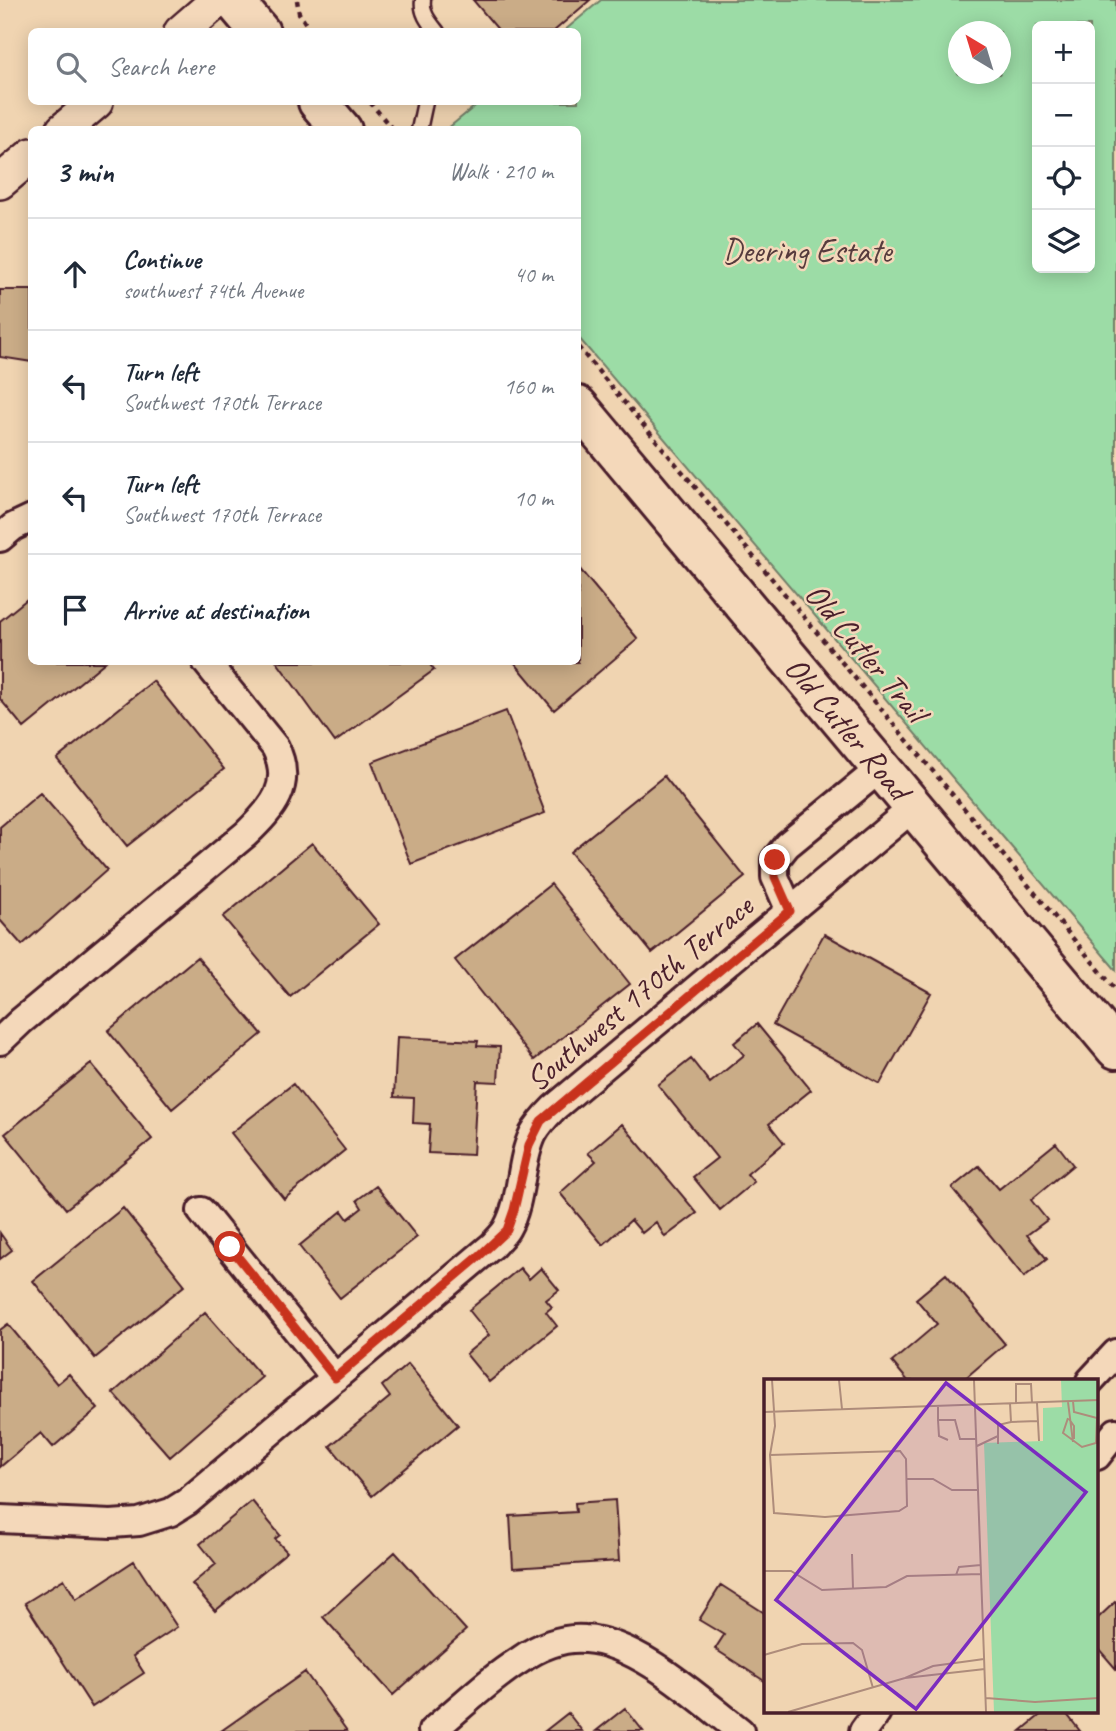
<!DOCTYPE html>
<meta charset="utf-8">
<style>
body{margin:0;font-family:Caveat,sans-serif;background:#f6f6f7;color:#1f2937}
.controls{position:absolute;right:21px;top:21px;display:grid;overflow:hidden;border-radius:10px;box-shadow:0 4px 18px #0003}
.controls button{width:63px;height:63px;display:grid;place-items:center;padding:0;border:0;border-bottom:2px solid #e0e1e3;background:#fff;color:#1f2937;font:35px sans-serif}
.compass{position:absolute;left:948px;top:21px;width:63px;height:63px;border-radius:50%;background:#fff;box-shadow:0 4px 18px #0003;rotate:322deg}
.stop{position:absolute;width:21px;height:21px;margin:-16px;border:5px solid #c8321e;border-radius:50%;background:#fff}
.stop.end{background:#c8321e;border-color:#fff;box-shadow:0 2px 7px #0008}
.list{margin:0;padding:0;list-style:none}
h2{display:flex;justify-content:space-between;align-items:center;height:91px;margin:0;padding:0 28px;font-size:30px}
h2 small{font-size:23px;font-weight:400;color:#747a83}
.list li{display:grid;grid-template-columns:46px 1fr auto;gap:21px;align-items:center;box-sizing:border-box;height:112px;padding:0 28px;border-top:2px solid #e0e1e3}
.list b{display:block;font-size:26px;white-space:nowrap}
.list p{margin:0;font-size:23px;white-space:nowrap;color:#747a83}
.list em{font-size:23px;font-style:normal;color:#747a83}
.icon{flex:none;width:38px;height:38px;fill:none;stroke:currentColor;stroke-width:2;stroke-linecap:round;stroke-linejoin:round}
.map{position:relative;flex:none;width:1116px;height:1731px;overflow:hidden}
.search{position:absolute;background:#fff;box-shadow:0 4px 18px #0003;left:28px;top:28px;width:553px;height:77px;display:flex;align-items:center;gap:18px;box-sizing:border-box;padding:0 24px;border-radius:10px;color:#747a83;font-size:26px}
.panel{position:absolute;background:#fff;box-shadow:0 4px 18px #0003;left:28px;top:126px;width:553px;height:539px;border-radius:10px}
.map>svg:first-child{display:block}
</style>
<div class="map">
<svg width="1116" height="1731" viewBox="0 0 1116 1731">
<rect width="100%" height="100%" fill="#f0d4b1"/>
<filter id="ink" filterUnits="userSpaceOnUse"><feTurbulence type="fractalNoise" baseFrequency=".0143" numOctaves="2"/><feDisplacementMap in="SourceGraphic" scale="14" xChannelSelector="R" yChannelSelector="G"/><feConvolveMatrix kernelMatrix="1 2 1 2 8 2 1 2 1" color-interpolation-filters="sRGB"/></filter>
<g filter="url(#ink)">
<path fill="#9cdca6" stroke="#737e68" stroke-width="2" fill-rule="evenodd" d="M601 0H1116V970L578 337V130L447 129 480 102H578V32L564 31ZM1037 26H1090V268H1037ZM958 32H1000V74H958Z"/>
<path fill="#caac87" stroke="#4a1f2b" stroke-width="2" d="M473 0H590L553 32H500Z
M0 290H32V362L0 357Z
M578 567 638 639 554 710 514 662H578Z
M32 595V662H105L24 728 0 699V621Z
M277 662H428L434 670 335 742Z
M153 681 224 769 127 846 57 759Z
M506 711 545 813 411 864 372 762Z
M664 776 745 877 652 953 570 852Z
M40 793 107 870 22 945 0 920V827Z
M312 843 379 924 290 997 223 917Z
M551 884 630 984 534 1060 455 960Z
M824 934 931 993 880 1084 773 1025Z
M197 957 262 1034 172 1109 108 1031Z
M757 1024 811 1090 769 1124 784 1143 747 1174 754 1182 720 1210 693 1177 717 1158 658 1085 691 1059 710 1083 744 1055 734 1043Z
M397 1037 478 1041 477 1046 500 1047 498 1082 477 1081 473 1155 428 1153 430 1124 413 1123 414 1098 394 1097Z
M91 1064 152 1139 66 1209 5 1134Z
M293 1084 345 1150 284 1199 231 1133Z
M622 1124 697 1213 665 1237 656 1222 642 1233 631 1220 603 1245 560 1193 596 1161 588 1153Z
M1056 1143 1073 1165 1031 1200 1047 1220 1027 1235 1047 1259 1024 1277 952 1188 979 1166 999 1189Z
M376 1186 417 1237 340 1298 299 1246 342 1211 348 1219 362 1208 357 1200Z
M123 1208 185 1285 95 1358 33 1281Z
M0 1233 12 1250 0 1259Z
M520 1268 529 1279 541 1268 559 1290 546 1300 552 1307 546 1312 557 1326 489 1382 466 1354 489 1335 469 1310Z
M946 1274 1005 1344 962 1381H908L892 1362 937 1324 916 1299Z
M205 1312 262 1377 170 1457 113 1393Z
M8 1324 57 1384 69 1374 98 1409 53 1447 41 1433 0 1467V1330Z
M408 1364 458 1425 372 1496 330 1446 390 1397 382 1386Z
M615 1500 619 1561 513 1568 510 1516 576 1512 575 1503Z
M252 1501 280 1535 275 1539 287 1552 215 1611 192 1584 216 1564 200 1544Z
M395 1552 466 1630 393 1695 323 1617Z
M134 1561 177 1627 133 1656 144 1673 92 1707 25 1603 64 1579 76 1599Z
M721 1585 766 1614V1682L715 1649 724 1635 699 1620Z
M1115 1602 1116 1603V1669L1097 1647V1619Z
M305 1672 347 1731H221Z
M625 1708 643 1731H596Z
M1044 1712H1065L1080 1731H1021Z
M568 1713 582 1731H545Z"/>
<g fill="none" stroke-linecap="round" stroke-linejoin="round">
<defs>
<path id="service" d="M423 0C421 13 429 22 437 32
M419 130 425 102"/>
<path id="minor" d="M0 538 13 527 32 518
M790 911 775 877V860L787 845 881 768
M0 1041 21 1021 246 834C273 808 294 785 275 747L206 662
M201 1211 335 1378
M1090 1381 1116 1353
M1097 1456 1116 1432
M0 1519 111 1524 139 1522 171 1512 187 1502 493 1245C498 1239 504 1234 507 1228 523 1199 519 1163 533 1134 539 1123 546 1116 554 1108L914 807
M432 1731C461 1707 488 1680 520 1660 538 1647 562 1637 585 1639 638 1642 699 1699 740 1731
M863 1731 877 1712"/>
<path id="tertiary" d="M181 32 218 0
M63 130 96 102
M0 182 32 155"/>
<g id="secondary">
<path d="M233 0 260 32"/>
<path d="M318 102 342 130"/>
<path id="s1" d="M578 406 1116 1049"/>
</g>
</defs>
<use href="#service" stroke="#4a1f2b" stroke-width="19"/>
<use href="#minor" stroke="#4a1f2b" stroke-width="32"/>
<use href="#tertiary" stroke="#4a1f2b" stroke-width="38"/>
<use href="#secondary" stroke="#4a1f2b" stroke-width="44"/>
<path stroke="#4a1f2b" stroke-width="4.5" stroke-dasharray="5 5" stroke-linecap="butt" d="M297 0 299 13 311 32
M370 102 393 130
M578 347 1116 990"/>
<use href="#service" stroke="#f4d8ba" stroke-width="14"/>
<use href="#minor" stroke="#f4d8ba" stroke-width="26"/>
<use href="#tertiary" stroke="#f4d8ba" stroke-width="33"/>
<use href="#secondary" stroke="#f4d8ba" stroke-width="38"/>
</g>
</g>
<g fill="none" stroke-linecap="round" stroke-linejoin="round" filter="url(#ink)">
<path stroke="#c8321e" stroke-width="9" d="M230 1247 335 1378 476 1259 507 1230 514 1210 529 1145 541 1121 790 911 775 877V860"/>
</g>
<g text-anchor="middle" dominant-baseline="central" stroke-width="5" stroke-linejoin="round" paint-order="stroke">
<g font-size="33" fill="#563b3d" stroke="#f4d8ba">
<text x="807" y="251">Deering Estate</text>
</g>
<g font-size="33" fill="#4a1f2b" stroke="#f4d8ba">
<text transform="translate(866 652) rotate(50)">Old Cutler Trail</text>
<text stroke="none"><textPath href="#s1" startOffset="420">Old Cutler Road</textPath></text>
<text transform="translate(639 993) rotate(-40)">Southwest 170th Terrace</text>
</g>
</g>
<g transform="translate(764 1379)">
<rect width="334" height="334" fill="#f0d4b1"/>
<path d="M297 1H334V333H230L220 64 279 62V29L298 28Z" fill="#9cdca6"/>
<path fill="none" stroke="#ae8c7b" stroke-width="2" d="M75 1 78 30M210 1 222 333M304 23 309 63M246 24 247 43 274 42M252 24V5H267L268 24M273 24 275 62M174 26V41H191L196 60H212M0 33 335 21M304 39 299 54 318 68 332 64 333 39 310 33 309 22M305 40 310 47V60M174 41 175 57 184 61M234 65V46L247 43M213 67 234 57M6 76 136 72 142 80 143 127 135 132 61 138 10 134 6 76 11 47 8 1M143 100H169L188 111H215M88 175 89 210M0 192H27L58 211 122 208 143 197 217 195M192 196 195 188 217 186M0 276 38 265 89 264 98 271 109 309M141 299 169 287 220 280M222 319 271 323 335 319M24 333 141 299 221 290"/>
<path fill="#7b2cbf" fill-opacity="0.15" stroke="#7b2cbf" stroke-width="3.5" d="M182 4 322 113 152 330 12 221Z"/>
<rect width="334" height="334" fill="none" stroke="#4a1f2b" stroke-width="3.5"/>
</g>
</svg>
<div class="controls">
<button>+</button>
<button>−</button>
<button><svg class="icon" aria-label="locate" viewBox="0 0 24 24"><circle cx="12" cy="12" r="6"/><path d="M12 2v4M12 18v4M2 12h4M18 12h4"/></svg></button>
<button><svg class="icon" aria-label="layers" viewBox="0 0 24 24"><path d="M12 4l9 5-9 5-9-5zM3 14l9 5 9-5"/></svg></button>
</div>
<svg class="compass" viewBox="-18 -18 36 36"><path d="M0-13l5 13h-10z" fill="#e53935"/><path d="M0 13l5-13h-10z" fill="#747a83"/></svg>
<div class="stop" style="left:230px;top:1247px"></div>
<div class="stop end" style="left:775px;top:860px"></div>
<div class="search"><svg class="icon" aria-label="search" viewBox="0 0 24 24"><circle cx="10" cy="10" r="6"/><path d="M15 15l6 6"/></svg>Search here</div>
<section class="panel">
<h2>3 min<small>Walk · 210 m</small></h2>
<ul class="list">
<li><svg class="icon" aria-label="ahead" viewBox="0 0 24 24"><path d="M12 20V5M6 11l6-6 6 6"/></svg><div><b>Continue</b><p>southwest 74th Avenue</p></div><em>40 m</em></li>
<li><svg class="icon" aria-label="left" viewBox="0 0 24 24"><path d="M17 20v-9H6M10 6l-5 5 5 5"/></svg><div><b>Turn left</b><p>Southwest 170th Terrace</p></div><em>160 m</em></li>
<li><svg class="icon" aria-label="left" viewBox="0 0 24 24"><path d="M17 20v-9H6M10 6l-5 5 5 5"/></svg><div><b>Turn left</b><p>Southwest 170th Terrace</p></div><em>10 m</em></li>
<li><svg class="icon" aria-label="arrive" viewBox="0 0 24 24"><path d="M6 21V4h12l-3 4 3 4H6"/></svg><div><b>Arrive at destination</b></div></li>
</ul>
</section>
</div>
